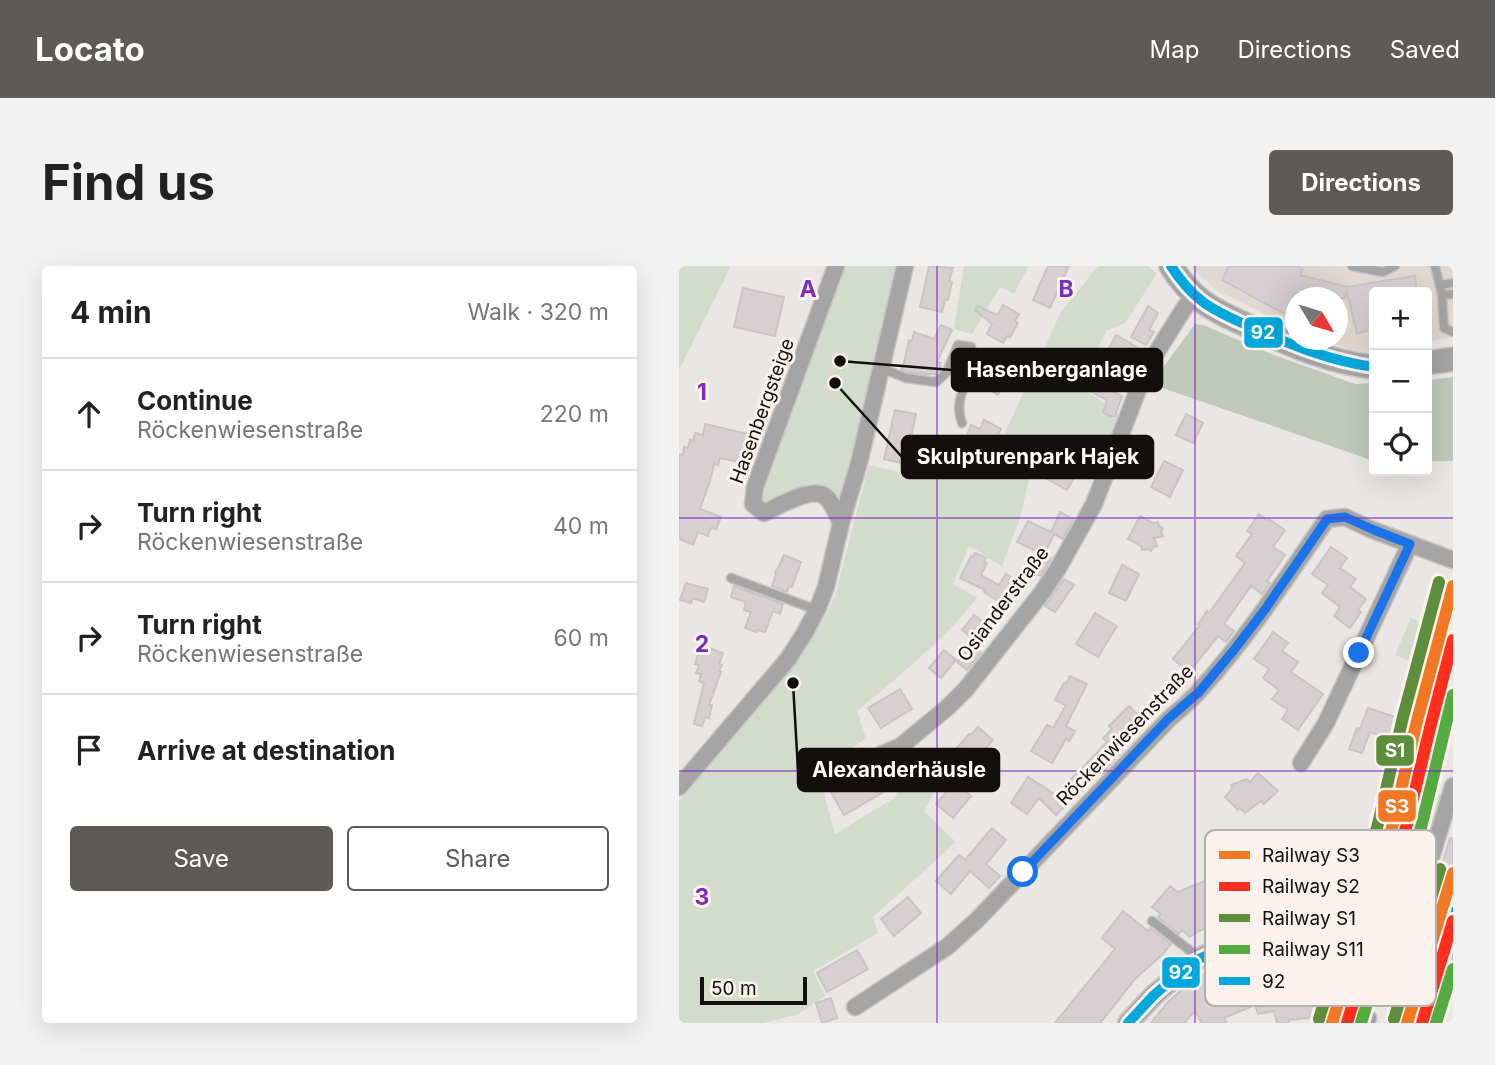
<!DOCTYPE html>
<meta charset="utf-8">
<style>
body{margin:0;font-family:Inter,sans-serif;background:#f2f2f2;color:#222}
.controls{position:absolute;right:21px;top:21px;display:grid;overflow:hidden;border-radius:7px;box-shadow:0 7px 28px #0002}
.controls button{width:63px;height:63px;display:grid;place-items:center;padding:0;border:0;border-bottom:2px solid #e0e0e0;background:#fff;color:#222;font:35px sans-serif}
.compass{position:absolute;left:606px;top:21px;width:63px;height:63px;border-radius:50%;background:#fff;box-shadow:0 7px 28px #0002;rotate:128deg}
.scale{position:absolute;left:21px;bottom:18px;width:107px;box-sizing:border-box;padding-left:7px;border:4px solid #120f0d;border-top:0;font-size:19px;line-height:24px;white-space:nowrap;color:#120f0d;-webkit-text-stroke:5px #fbf2ed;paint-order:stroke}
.stop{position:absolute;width:21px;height:21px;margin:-16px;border:5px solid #1a73e8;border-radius:50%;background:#fff}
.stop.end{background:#1a73e8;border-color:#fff;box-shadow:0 2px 7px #0008}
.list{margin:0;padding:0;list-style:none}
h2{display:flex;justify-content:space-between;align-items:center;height:91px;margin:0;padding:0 28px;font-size:30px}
h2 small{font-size:23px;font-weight:400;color:#767676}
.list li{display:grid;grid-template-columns:46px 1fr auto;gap:21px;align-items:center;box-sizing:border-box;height:112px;padding:0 28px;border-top:2px solid #e0e0e0}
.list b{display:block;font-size:26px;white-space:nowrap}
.list p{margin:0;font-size:23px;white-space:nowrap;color:#767676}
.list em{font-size:23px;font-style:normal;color:#767676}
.actions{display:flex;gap:14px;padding:21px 28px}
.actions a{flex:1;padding:16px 0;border:2px solid #5e5a58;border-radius:7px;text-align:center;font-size:24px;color:#5e5a58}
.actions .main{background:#5e5a58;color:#fff}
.icon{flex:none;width:38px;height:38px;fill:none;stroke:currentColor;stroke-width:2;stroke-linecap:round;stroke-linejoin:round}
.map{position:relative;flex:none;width:774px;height:757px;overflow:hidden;border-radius:7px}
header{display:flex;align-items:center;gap:42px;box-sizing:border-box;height:98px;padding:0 35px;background:#5e5a58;color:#fff}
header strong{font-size:33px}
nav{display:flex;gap:38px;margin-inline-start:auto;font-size:24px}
.intro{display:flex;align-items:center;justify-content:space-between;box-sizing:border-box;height:168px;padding:0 42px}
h1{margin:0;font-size:49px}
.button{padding:18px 32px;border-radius:7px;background:#5e5a58;color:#fff;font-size:24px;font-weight:700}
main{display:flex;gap:42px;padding:0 42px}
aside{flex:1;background:#fff;border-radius:7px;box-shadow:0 7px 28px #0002}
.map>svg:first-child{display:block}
</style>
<header>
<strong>Locato</strong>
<nav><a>Map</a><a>Directions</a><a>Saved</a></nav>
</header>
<div class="intro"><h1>Find us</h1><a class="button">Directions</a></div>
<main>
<aside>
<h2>4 min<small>Walk · 320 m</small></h2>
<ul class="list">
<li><svg class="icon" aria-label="ahead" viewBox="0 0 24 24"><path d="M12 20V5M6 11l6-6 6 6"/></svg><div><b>Continue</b><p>Röckenwiesenstraße</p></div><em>220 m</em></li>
<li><svg class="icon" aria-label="right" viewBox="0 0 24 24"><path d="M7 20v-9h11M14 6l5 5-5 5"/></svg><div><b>Turn right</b><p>Röckenwiesenstraße</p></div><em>40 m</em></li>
<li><svg class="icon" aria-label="right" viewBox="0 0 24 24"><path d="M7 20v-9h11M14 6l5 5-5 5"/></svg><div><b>Turn right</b><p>Röckenwiesenstraße</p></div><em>60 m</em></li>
<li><svg class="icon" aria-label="arrive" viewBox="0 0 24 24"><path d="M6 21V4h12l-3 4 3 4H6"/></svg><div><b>Arrive at destination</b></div></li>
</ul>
<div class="actions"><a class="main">Save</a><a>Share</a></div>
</aside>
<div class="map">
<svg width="774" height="757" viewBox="0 0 774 757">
<rect width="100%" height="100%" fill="#eae6e4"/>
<path fill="#e2d8d2" d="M513 0H774V71L748 76V26H695V87L672 84 642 74H659V32H617L616 63 540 26 516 5Z"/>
<path fill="#d2dbcc" d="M0 0H52L0 104Z
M157 0H220L161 249 145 224 85 243 77 222Z
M285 0H350L335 28 321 21 293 68 275 63Z
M419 0H469L477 7 476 11 446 57 427 65 402 121 439 148 417 208 371 183 353 201 341 252 323 300 290 280 274 318 298 332C264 375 220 410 178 445L187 472 140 508 156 568 214 533 246 488 269 501 245 545 277 576 194 651 199 667 134 705 146 730 117 749 84 757H0V535L103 414 145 353 156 330 190 199 224 207 240 183 261 192 277 194 290 176 315 190 382 46Z
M732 352 774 371V395L767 410 716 389Z
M752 527 762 529 731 634 722 631Z"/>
<path fill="#c0c9b9" d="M516 58 524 59 595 89 676 118 695 117V195L472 118Z
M774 111V195H748V114Z"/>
<path fill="#d7cfd2" stroke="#c8c5c5" stroke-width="2" d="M250 0 274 2 270 15 273 16 269 34 266 33 263 46 241 41Z
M369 0H390L371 42 354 34Z
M550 0H618L624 3 621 9 668 21 736 10 738 26H695V64L678 67 667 23 666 32H617V51L600 45 543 14Z
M64 22 105 31 96 70 55 61Z
M324 39 340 48 336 55 339 57 331 71 328 70 324 77 308 68 313 58 296 44 299 40 318 49Z
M469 40 479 47 470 64 475 66 467 79 452 71Z
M262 59 273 64 258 96 261 97 262 103 256 108H248L229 106 222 103 223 100 224 101 230 74 233 75 235 66 255 73Z
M437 69 458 81 433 125 443 130 436 150H431L424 146 428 134 409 124 410 122 408 121Z
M317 90 326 95 321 105 329 110 319 129 300 116Z
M216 144 237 148 226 198 205 193Z
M507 148 524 157 514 177 497 169Z
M305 154 322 163 313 182 288 169 292 159 301 163Z
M26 158 73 169 66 197 41 192 39 199 35 198 31 215 21 243 42 251 37 263 32 262 29 270 19 266 14 279 0 273V188L4 189 5 181 9 182 11 174 14 175 16 167 24 169Z
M368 188 395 203 393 208 396 210 388 224 358 207Z
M485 195 504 204 491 231 472 221Z
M381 246 394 253 384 273 375 268 365 289 372 292 362 310 352 305 361 287 338 276 349 255 372 266Z
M580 248 589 255 590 253 606 264 594 281 606 289 588 315 591 317 583 328 572 320 545 358 555 365 547 376 539 370 510 406 494 393 521 359 519 358 528 345 530 347 566 297 557 290 573 268 568 265Z
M461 250 474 257 479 256 480 260 484 262 482 265 484 270 475 272 478 280 474 281 472 285 468 283 463 284 462 280 449 273Z
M652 281 668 292 661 302 677 313 671 321 687 333 679 344 682 346 671 362 655 350 661 341 643 327 649 319 633 308Z
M296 287 307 292 305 296 308 297 302 309 320 319 327 308 343 317 327 340 305 326 306 324 281 312 292 290 294 291Z
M105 289 122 296 113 321 110 320 108 326 93 320 97 309 96 306 98 304Z
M443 299 460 308 447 335 430 327Z
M385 313 395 319 376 346 366 340Z
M7 317 29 323 25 336 14 332 12 337 1 334Z
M55 320 104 338 101 348 94 345 86 366 78 364 77 366 66 362 72 346 65 344 67 336 52 331Z
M416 347 438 360 419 391 397 378Z
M295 349 312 362 300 377 283 364Z
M594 366 609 377 603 385 619 396 612 406 644 428 619 464 603 453 609 444 593 433 600 424 584 412 590 403 575 393Z
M22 379 44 387 40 398 43 399 40 405 42 406 30 439H33L30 452 26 451 23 460 15 458 25 417 20 415 22 408 17 407 20 399 16 398Z
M292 379 302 387 288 404 278 396Z
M265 384 277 394 262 412 250 402Z
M391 410 408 418 387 460 396 465 390 475 387 473 373 497 352 485 368 459 374 462 387 439 376 434 385 417 387 418Z
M736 413 764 423 753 455 748 453 736 487 714 479 716 475 691 466 683 487 670 483 678 462 681 463 689 442 722 453Z
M221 423 233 443 202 462 189 442Z
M450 440 463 453 440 478 445 482 424 507 422 503 377 549 360 532 348 548 332 537 349 511 377 529 428 476 424 472 433 463 430 460Z
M299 461 314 474 292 499 276 484 290 468 292 469Z
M197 498 200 499 207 498 212 505 200 512 206 525 165 549 144 512 158 508 163 524 190 509 187 504Z
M579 507 599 525 585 538 582 535 566 547 561 542 559 544 546 531 554 522 552 519 568 513 571 516Z
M710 514 735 523 701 634 699 636 654 638V633L624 635 625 641 574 646 563 648 520 665 511 671 503 664 500 668 479 651 482 648 473 641 491 620 499 626 528 614 550 611V609L585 603 586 607 610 605V583L622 582 624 606 684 602Z
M276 516 292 530 274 552 257 538Z
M313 562 327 574 307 598 321 610 310 622 291 605 272 628 257 615 280 589 286 594Z
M771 572 774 573V630L759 631 755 626Z
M229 631 242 647 215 670 202 653Z
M444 645 469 665 471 662 492 678 483 689 457 712 421 757H376L436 683 423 672Z
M772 669 774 696 764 697 755 729 758 730 750 757H716L741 673 745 671Z
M690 674 665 757H638L639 751 610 754V757H598L595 745 579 748 576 739 545 752 548 757H523L516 745 505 757H472L489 736 506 721 528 706 553 693 583 684 599 681Z
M178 684 189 703 148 726 138 707Z
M152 732 158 752 143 757 137 737Z"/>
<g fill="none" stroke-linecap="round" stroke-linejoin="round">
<defs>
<path id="service" d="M673 0 704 6 716 0
M756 0 763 29 765 62 774 66
M761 19 774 17
M763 29 774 28
M202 102 227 112 257 116 268 106 279 79 292 81C292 85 293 88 293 92 293 115 273 130 283 157
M52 312 138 344
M473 655 519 691"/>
<path id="minor" d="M157 0 76 221 74 238 85 247C100 240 136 218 148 232 154 238 158 249 162 257
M201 489 222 480 269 441 287 423 362 328 378 304 415 238 467 103 506 41 516 29
M622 497 647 457 731 278
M0 521 109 393 125 368 138 344 147 321 162 257 180 197 226 0
M737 650 748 605 774 520
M706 653 734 561
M176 741 268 681 298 654 490 453C500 444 512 435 521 424 569 371 608 311 648 253L666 251 691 263 774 294
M687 757 689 752"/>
<path id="tertiary" d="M449 757 475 729 514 696 538 683 555 676 646 657 774 646"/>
<path id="secondary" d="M492 0C500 13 512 27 524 36 539 47 556 54 572 61 612 79 652 97 695 101
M748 97 774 93"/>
</defs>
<use href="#service" stroke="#c7c4c2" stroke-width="11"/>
<use href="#minor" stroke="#c7c4c2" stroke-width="19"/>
<use href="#tertiary" stroke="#c7c4c2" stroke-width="23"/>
<use href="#secondary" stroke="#c7c4c2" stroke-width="26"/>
<use href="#service" stroke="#a5a5a5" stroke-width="8"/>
<use href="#minor" stroke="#a5a5a5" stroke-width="16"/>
<use href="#tertiary" stroke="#a5a5a5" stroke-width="19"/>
<use href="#secondary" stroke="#a4a5a4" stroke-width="23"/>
<defs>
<path id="bus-1" d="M492 0C501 14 511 26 524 36 539 47 556 54 572 61 612 79 651 95 695 101
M449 757 475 729 514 696 555 676 646 657 774 646"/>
</defs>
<use href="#bus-1" stroke="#fbf2ed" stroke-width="16"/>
<use href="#bus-1" stroke="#02a8db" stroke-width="10"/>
<defs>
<path id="rail-1" d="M653 757 712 566 738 455 774 320
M728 757 774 607"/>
<path id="rail-2" d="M668 757 725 570 752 458 774 374
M743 757 774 655"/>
<path id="rail-3" d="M640 753 698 562 724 451 760 316
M715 753 761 603"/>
<path id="rail-4" d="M682 757 739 574 774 429
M757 757 774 703"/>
</defs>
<use href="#rail-1" stroke="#fbf2ed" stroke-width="18"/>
<use href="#rail-2" stroke="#fbf2ed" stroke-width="18"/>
<use href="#rail-3" stroke="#fbf2ed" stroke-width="18"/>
<use href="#rail-4" stroke="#fbf2ed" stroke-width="18"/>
<use href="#rail-1" stroke="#f37823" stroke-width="12"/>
<use href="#rail-2" stroke="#ff2e1d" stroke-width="12"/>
<use href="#rail-3" stroke="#5c8e3c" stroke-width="12"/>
<use href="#rail-4" stroke="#55aa40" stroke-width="12"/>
</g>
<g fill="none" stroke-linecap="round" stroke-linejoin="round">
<path stroke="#1a73e8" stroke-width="9" d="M344 606 489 453 520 426 555 384 587 342 648 253 666 251 695 264 731 278 680 387"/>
</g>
<path fill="none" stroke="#7b2cbf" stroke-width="2" stroke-opacity="0.55" d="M258 0V757M516 0V757M0 252H774M0 505H774"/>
<g text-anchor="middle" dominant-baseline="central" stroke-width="6" stroke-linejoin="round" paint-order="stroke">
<g font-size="19" fill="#120f0d" stroke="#fbf2ed">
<text transform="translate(83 145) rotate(-70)">Hasenbergsteige</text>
<text transform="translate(324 338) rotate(-53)">Osianderstraße</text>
<text transform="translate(446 469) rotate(-46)">Röckenwiesenstraße</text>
</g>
</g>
<rect x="526" y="564" width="231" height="176" rx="10" fill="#fbf2ed" stroke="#b5aeaa" stroke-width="2"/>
<rect x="540" y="585" width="31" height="8" fill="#f37823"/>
<rect x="540" y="616" width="31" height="9" fill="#ff2e1d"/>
<rect x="540" y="648" width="31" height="8" fill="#5c8e3c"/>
<rect x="540" y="679" width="31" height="9" fill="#55aa40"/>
<rect x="540" y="711" width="31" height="8" fill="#02a8db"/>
<g font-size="19" fill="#120f0d">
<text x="583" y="596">Railway S3</text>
<text x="583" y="627">Railway S2</text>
<text x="583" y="659">Railway S1</text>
<text x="583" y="690">Railway S11</text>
<text x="583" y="722">92</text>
</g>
<g font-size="23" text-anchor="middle" font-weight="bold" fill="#7b2cbf" stroke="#fbf2ed" stroke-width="6" stroke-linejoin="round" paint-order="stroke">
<text x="129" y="31">A</text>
<text x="387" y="31">B</text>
<text x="23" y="134">1</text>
<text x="23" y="386">2</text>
<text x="23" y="639">3</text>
</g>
<path fill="none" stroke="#120f0d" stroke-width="2.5" d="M161 95L273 104M156 117L223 191M114 417L119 504"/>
<g fill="#120f0d" stroke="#fbf2ed" stroke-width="2.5">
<circle cx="161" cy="95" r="7"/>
<circle cx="156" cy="117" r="7"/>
<circle cx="114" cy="417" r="7"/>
</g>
<g fill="#120f0d" stroke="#120f0d" stroke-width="2.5">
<rect x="273" y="83" width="210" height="42" rx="7"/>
<rect x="223" y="170" width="251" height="42" rx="7"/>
<rect x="119" y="483" width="201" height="42" rx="7"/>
</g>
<g font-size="21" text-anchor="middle" font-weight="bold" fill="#fff">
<text x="378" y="111">Hasenberganlage</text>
<text x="349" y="198">Skulpturenpark Hajek</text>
<text x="220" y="511">Alexanderhäusle</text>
</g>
<g stroke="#fbf2ed" stroke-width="2.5">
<rect x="564" y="50" width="41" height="33" rx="7" fill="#02a8db"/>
<rect x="696" y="468" width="40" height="33" rx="7" fill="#5c8e3c"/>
<rect x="698" y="523" width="40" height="34" rx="7" fill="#f37823"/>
<rect x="482" y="690" width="40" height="33" rx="7" fill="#02a8db"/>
</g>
<g font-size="19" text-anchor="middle" font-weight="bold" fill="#fff">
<text x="584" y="73">92</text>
<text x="716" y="491">S1</text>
<text x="718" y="547">S3</text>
<text x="502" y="713">92</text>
</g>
</svg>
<div class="controls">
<button>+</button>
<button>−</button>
<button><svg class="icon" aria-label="locate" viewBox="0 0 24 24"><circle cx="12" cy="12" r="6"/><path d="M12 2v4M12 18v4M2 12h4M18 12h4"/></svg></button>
</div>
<svg class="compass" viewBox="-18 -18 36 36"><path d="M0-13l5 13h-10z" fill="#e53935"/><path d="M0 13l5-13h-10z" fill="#767676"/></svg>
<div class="scale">50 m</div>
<div class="stop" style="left:344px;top:606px"></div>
<div class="stop end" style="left:680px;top:387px"></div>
</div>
</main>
